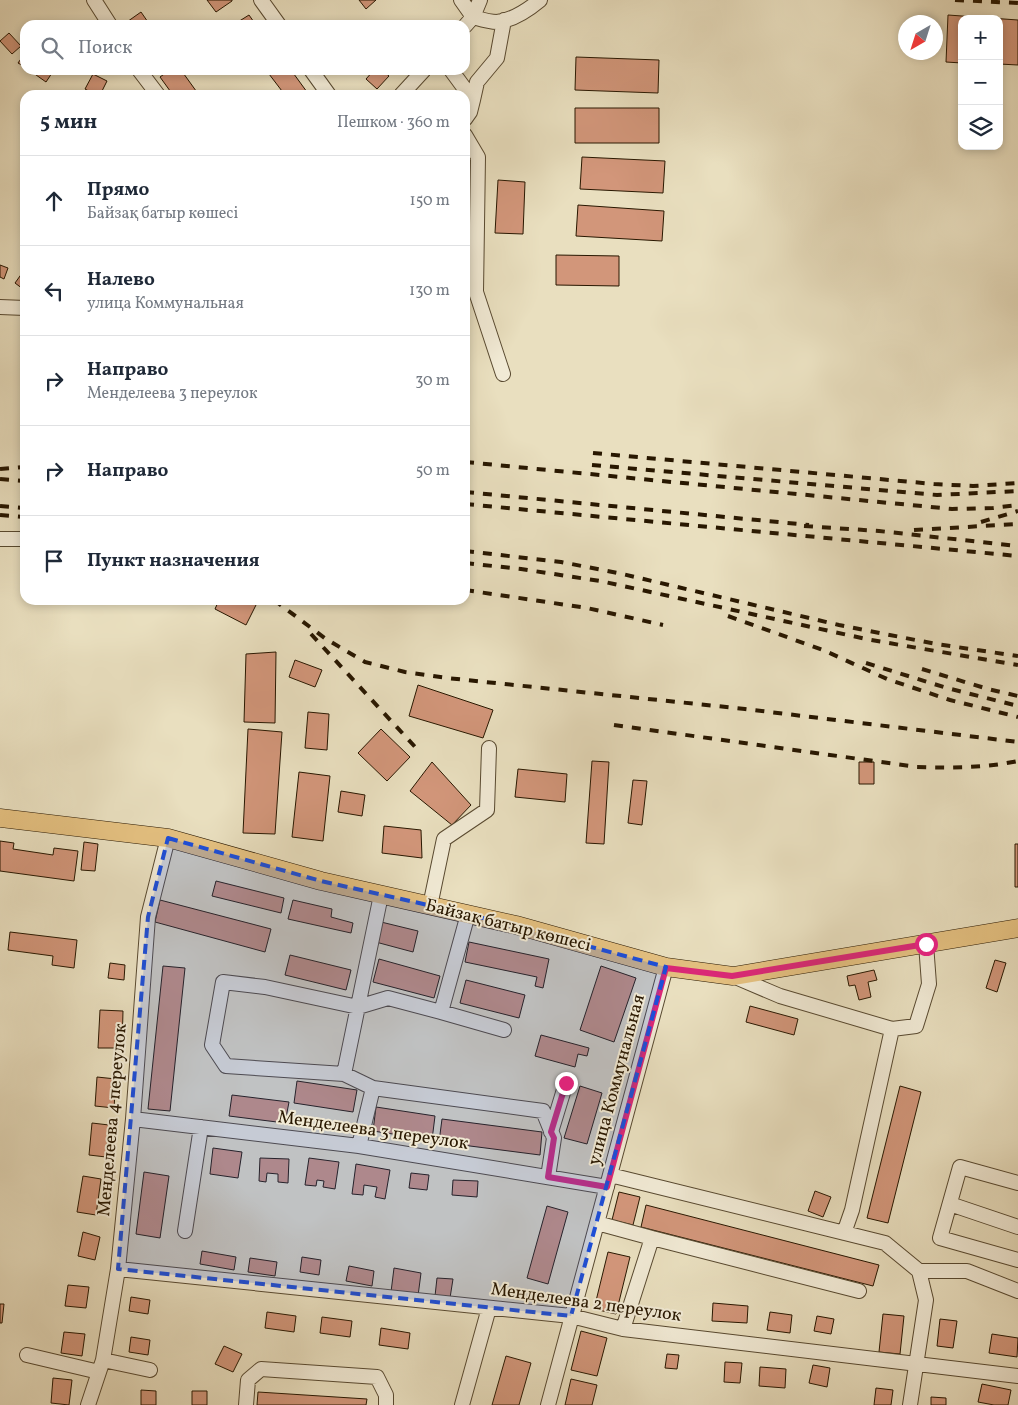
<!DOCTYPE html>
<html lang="ru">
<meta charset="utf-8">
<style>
body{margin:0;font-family:Vollkorn,serif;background:#f2f2f3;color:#1f2937}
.controls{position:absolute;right:15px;top:15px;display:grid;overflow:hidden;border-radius:10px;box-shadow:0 2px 8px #0003}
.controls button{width:45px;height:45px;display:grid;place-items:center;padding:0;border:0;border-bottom:1px solid #e0e1e3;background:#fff;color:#1f2937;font:25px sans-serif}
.compass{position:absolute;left:898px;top:15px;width:45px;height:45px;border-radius:50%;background:#fff;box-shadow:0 2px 8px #0003;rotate:219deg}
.stop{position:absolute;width:15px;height:15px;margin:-11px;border:4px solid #db2777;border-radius:50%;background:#fff}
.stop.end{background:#db2777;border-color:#fff;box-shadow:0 1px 5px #0008}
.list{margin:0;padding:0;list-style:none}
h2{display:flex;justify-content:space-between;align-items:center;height:65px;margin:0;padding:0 20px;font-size:21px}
h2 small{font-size:16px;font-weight:400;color:#747a83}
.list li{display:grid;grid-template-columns:32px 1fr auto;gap:15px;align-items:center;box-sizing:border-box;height:90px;padding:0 20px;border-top:1px solid #e0e1e3}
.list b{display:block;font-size:19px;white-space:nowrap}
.list p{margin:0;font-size:16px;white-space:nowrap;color:#747a83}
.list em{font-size:16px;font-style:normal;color:#747a83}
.icon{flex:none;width:28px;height:28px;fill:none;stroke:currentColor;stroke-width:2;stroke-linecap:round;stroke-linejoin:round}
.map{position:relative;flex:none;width:1018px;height:1405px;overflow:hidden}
.search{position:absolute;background:#fff;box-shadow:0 2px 8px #0003;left:20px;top:20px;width:450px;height:55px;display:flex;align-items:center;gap:12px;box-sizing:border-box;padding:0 18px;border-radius:15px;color:#747a83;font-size:19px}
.panel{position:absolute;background:#fff;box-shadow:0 2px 8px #0003;left:20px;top:90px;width:450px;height:515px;border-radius:15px}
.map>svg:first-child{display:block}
</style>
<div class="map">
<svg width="1018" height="1405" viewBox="0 0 1018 1405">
<rect width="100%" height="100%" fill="#e9dfbf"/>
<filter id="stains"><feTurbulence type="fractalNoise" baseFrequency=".004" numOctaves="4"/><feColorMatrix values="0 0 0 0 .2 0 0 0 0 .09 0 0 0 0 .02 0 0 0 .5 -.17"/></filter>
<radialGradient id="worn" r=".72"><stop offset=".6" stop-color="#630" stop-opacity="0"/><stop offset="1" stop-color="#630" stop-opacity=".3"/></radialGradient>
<path fill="#d2967a" stroke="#281700" d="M207 0H232V1L216 12Z
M359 0H376L366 9Z
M141 12 150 25H125L124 24Z
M249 15 256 25H233Z
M948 15 1018 20V65L999 64V19H962V63L946 62Z
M9 33 21 46 12 54 0 41Z
M25 53V67L18 63Z
M576 57 659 60 658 93 575 90Z
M29 70H54L46 82Z
M170 70H181L199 95H173L160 77Z
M274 70H291L307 92 304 95H285L269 74Z
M374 70H382L389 76 377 89 366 79Z
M93 74 107 81 100 95H96L85 89Z
M575 108H659V143H575Z
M582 157 665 161 663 193 580 189Z
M498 180 525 182 523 234 495 233Z
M578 205 664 211 662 241 576 236Z
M556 255 619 256V286L556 285Z
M0 265 8 268 4 279 0 277Z
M25 269V287L23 289 15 283Z
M219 600H257L258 601 246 625 215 609Z
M276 652 275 723 244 722 246 654Z
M295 660 322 670 315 687 289 677Z
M418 685 493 710 483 738 409 716Z
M308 712 329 714 327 750 305 748Z
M248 729 282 732 275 834 243 833Z
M381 729 410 757 387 781 358 753Z
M592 761 609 762 604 844 586 843Z
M432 762 471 805 452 825 410 791Z
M859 762H874V784H859Z
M518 769 567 774 565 802 515 797Z
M299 772 330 776 323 841 292 837Z
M633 780 647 781 642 825 628 823Z
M341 791 365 795 362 816 338 812Z
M384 826 421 830 422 858 382 853Z
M0 841 14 843 13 849 53 855 54 848 78 851 74 881 0 871Z
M84 842 98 844 95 871 81 870Z
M1015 844H1018V887H1015Z
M216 881 284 898 281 913 212 896Z
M160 900 271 929 265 952 155 922Z
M293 900 332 909 331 917 353 923 351 933 288 919Z
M377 921 418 931 413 952 372 941Z
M10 932 77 940 74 968 52 965 53 956 8 950Z
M469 942 549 959 543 988 535 986 537 977 465 962Z
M290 955 351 970 346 990 285 975Z
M379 959 440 976 434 998 373 982Z
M995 960 1006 963 997 992 986 988Z
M110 963 125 965 124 980 108 978Z
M163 966 185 968 170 1111 148 1109Z
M601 966 636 978 614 1042 580 1030Z
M874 970 877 980 868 982 871 997 859 1000 855 985 849 986 847 976Z
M466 980 525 995 519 1018 460 1003Z
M750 1006 798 1019 794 1035 746 1022Z
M100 1010 123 1011 122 1048H98Z
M541 1035 589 1048 587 1056 578 1054 575 1067 535 1056Z
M97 1077 116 1079 114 1108 95 1106Z
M297 1081 357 1090 353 1112 294 1103Z
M580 1086 602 1093 587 1144 564 1138Z
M900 1086 921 1092 888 1223 867 1218Z
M232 1095 289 1102 285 1123 229 1116Z
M376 1107 435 1116 432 1140 373 1131Z
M442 1119 542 1132 540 1155 439 1142Z
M92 1123 109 1125 106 1157 89 1155Z
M213 1148 242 1152 238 1178 210 1174Z
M260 1158 289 1159 288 1183 278 1182V1174L267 1173 266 1182 259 1181Z
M309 1158 339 1162 335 1189 323 1187 324 1181 317 1180 316 1186 305 1185Z
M356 1164 390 1170 385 1199 375 1197 377 1187 364 1185 363 1195 352 1194Z
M144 1172 169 1176 160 1238 136 1234Z
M411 1173 429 1175 427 1190 409 1188Z
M83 1176 101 1179 96 1215 77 1212Z
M453 1180 478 1181 477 1197 452 1195Z
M815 1191 831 1197 823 1217 808 1211Z
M619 1192 640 1197 633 1225 612 1220Z
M646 1205 879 1265 873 1286 641 1227Z
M547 1206 568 1212 548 1284 527 1278Z
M83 1232 100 1237 95 1260 78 1256Z
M202 1251 236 1257 234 1270 200 1264Z
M608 1252 630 1257 616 1314 594 1309Z
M302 1257 321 1260 319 1275 300 1272Z
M250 1258 277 1262 275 1276 248 1272Z
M349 1266 374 1271 372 1286 346 1281Z
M394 1268 421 1273 418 1296 391 1292Z
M437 1278 453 1279 450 1298 435 1296Z
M68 1285 89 1287 86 1308 65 1306Z
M131 1297 150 1300 148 1314 129 1311Z
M713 1303 748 1306 747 1323 712 1321Z
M0 1304H4L2 1323H0Z
M267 1312 296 1316 294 1332 265 1328Z
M770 1312 792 1315 790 1333 767 1330Z
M883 1314 904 1316 900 1354 879 1352Z
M817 1316 834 1319 831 1334 814 1331Z
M322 1317 352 1321 350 1337 320 1333Z
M940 1319 957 1321 953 1348 937 1346Z
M381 1328 410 1333 408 1349 379 1345Z
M581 1331 607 1338 597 1376 571 1370Z
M64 1332 85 1334 82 1356 61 1353Z
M992 1334 1018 1338 1017 1357 989 1353Z
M131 1337 150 1340 148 1355 129 1352Z
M224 1346 242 1354 233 1372 215 1364Z
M667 1354 679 1355 677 1369 665 1368Z
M506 1356 531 1363 519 1405H492Z
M725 1362 742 1363 740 1383 724 1382Z
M813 1365 830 1368 827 1387 809 1383Z
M760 1367 786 1369 785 1388 759 1386Z
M53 1378 72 1380 69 1405 51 1403Z
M571 1379 597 1385 592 1405H565Z
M982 1384 1011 1390 1008 1405H994L978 1402Z
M876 1388 893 1390 891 1405H874Z
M141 1390 156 1391V1405H141Z
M192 1391H207V1405H192Z
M258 1392 367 1399 366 1405H257Z
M931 1397 946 1398V1405H931Z"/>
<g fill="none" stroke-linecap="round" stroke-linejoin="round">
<defs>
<path id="minor" d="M94 0 110 25
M261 0 279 25
M461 0 473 17 480 0
M465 26 473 17C480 19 489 22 497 22 513 20 528 10 540 0
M139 70 158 95
M311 70 329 95
M451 70 473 100 470 112 465 119
M401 95 424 70
M473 100 477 82 497 58 504 20
M465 135 478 157 476 292 503 374
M0 307 25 308
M0 539H25
M430 906 444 839 487 810 489 748
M468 914 441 1012 504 1030
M733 976 780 996 892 1029 852 1210 844 1233
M892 1029 916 1026 929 984 926 944
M344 1074 381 895
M373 1088 543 1111 554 1138 548 1177
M133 1119 359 1146 607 1187
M551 1132 566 1083
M359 1146 373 1088 344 1074 226 1066 212 1045 223 982 265 987 358 1007 388 998 441 1012
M610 1175 885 1243 919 1271 926 1300 910 1405
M1018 1183 960 1167 940 1238 1018 1260
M950 1204 1018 1227
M597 1223 652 1238
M185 1231 201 1127
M118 1269 571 1316 623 1329 1018 1376
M919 1271H967L1018 1291
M623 1329 652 1238 859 1291
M27 1355 99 1372
M103 1360 150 1370
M88 1405 103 1360 118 1269 133 1119 148 917 168 838
M246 1405 248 1380 261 1369 377 1377 386 1395V1405
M462 1405 489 1308
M548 1405 666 967"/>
<path id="major" d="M0 818 168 838 321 881 516 925 666 967 733 976 1018 928"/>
</defs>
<use href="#minor" stroke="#584930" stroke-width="16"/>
<use href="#major" stroke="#281700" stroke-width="19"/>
<use href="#minor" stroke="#f1ead5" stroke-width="14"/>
<use href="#major" stroke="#e4c080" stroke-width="18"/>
<path stroke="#281700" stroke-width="4" stroke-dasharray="9 9" stroke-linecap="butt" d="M955 0 1018 3
M593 453 934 484 973 486 1018 483
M465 462 952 509 993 508 1018 505
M592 465 937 495 1018 491
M0 469 25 467
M0 479 25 481
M465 492 809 525
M465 504 1018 556
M0 506 25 508
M0 515 25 517
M981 522 1018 511
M804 526 879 531 1018 546
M914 530 1018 524
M465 551 561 562 618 573 839 625 936 644 1018 656
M465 563 521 569 600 581 871 640 1018 665
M465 590 587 608 663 625
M274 600 326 639 365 662 405 672 447 678 745 709 1018 742
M728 616 823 650 887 679 950 700 1018 717
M311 634 417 749
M866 663 947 688 1018 706
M922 669 988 689 1018 696
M614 725 917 767C952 768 984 768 1018 761"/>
</g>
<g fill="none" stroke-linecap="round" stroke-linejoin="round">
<path stroke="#db2777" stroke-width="6" d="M566 1083 551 1132 554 1138 548 1177 607 1187 666 968 732 976 926 944"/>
</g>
<path fill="#1d4ed8" fill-opacity="0.2" stroke="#1d4ed8" stroke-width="4" stroke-dasharray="10 6" stroke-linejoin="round" d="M168 838 321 881 468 914 666 967 571 1316 118 1269 148 917Z"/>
<g text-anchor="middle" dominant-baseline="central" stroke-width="4" stroke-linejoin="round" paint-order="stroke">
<g font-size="18" fill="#281700" stroke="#f1ead5">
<text transform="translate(508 926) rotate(14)">Байзақ батыр көшесі</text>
<text transform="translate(617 1080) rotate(-75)">улица Коммунальная</text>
<text transform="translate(113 1120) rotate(-85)">Менделеева 4 переулок</text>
<text transform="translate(373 1131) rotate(8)">Менделеева 3 переулок</text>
<text transform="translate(586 1303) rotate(8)">Менделеева 2 переулок</text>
</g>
</g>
<rect width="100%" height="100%" filter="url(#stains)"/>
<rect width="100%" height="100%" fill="url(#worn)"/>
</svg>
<div class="controls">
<button>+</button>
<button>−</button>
<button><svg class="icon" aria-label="layers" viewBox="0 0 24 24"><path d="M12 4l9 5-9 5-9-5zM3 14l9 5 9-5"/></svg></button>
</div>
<svg class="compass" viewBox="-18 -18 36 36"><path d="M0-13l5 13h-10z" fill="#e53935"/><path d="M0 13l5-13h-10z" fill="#747a83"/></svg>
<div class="stop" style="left:926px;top:944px"></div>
<div class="stop end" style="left:566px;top:1083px"></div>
<div class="search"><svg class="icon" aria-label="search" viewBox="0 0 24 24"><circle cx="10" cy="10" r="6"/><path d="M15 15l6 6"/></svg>Поиск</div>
<section class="panel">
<h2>5 мин<small>Пешком · 360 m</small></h2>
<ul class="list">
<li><svg class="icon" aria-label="ahead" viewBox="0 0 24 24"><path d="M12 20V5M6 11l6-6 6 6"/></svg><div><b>Прямо</b><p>Байзақ батыр көшесі</p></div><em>150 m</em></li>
<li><svg class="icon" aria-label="left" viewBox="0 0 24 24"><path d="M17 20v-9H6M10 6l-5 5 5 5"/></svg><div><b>Налево</b><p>улица Коммунальная</p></div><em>130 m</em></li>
<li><svg class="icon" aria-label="right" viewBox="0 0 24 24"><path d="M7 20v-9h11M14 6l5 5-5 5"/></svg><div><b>Направо</b><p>Менделеева 3 переулок</p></div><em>30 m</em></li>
<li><svg class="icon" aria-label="right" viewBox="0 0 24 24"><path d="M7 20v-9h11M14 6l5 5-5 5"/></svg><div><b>Направо</b></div><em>50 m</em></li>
<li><svg class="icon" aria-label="arrive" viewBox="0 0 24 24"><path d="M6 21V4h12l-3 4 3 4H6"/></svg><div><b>Пункт назначения</b></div></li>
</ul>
</section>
</div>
